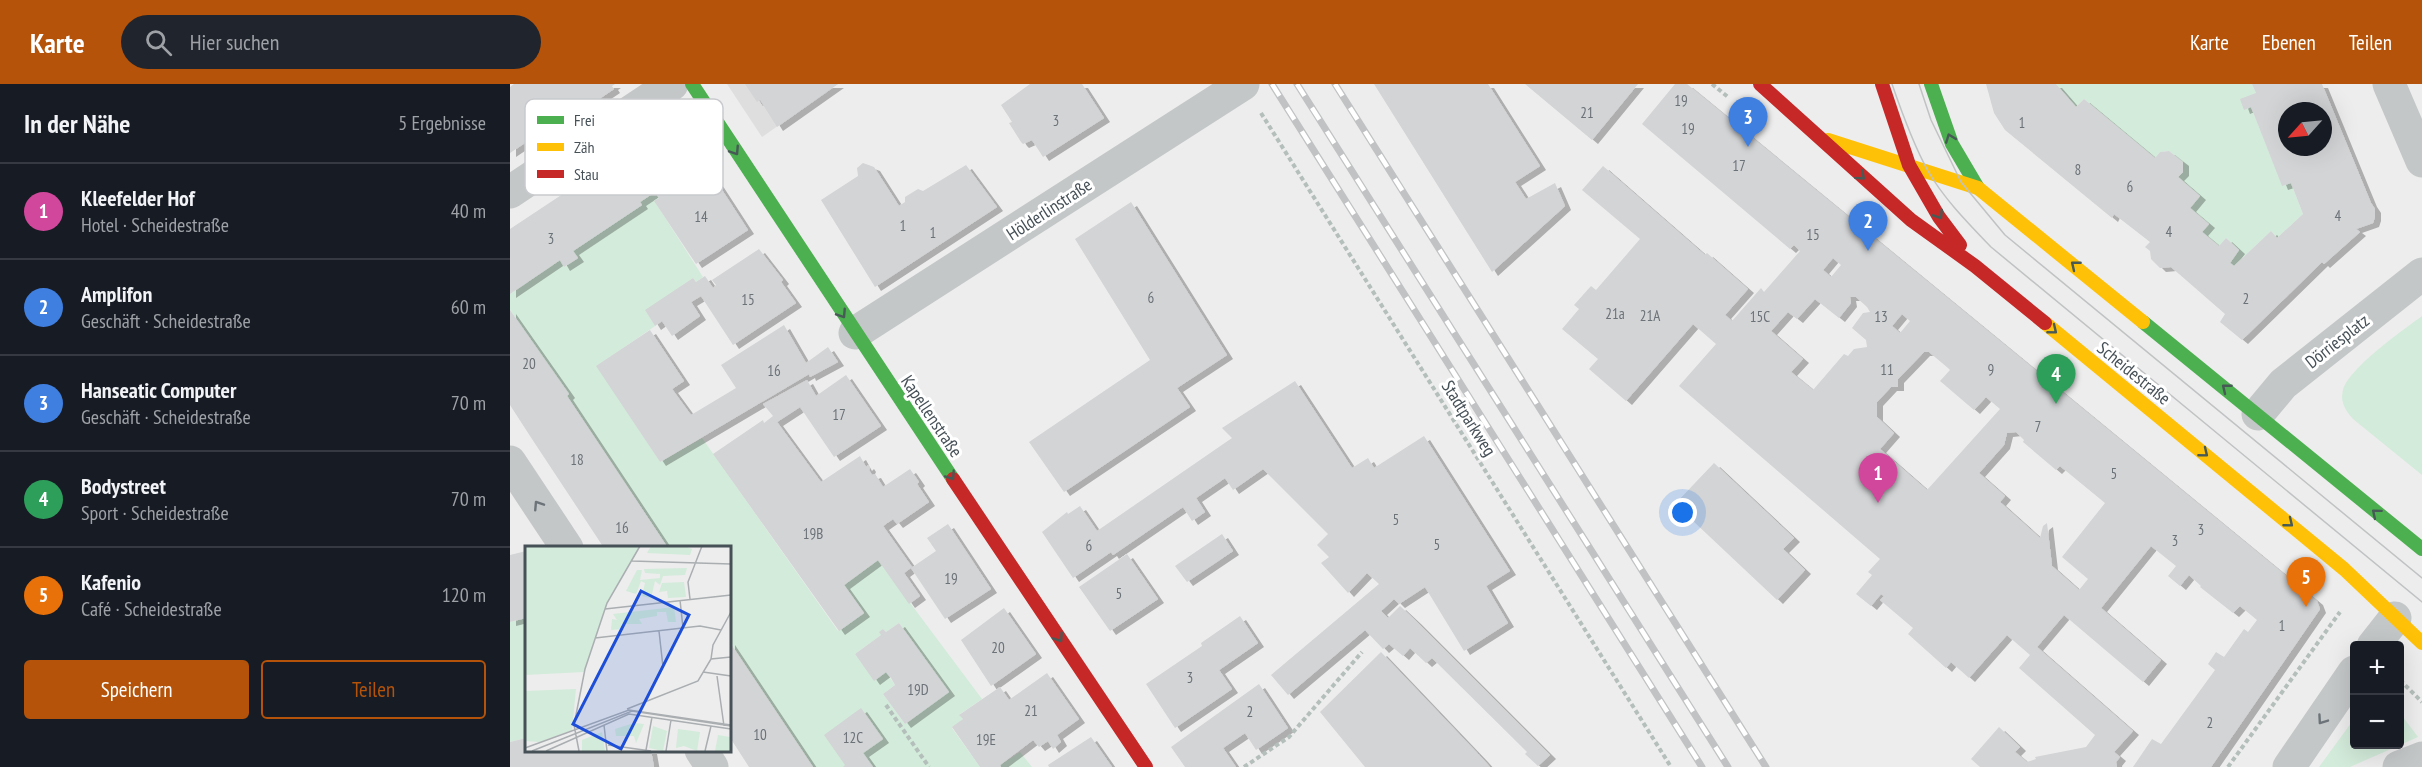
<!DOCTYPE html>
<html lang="de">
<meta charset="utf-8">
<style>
body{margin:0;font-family:"PT Sans Narrow",sans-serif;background:#20242c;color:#f1f3f6}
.controls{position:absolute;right:18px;bottom:18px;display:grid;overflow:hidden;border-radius:6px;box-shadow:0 6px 24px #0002}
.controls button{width:54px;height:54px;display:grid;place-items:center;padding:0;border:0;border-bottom:2px solid #363941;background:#171b24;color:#f1f3f6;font:30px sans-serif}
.compass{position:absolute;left:1768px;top:18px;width:54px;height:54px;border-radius:50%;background:#171b24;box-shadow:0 6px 24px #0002;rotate:243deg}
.you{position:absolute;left:1173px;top:429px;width:21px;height:21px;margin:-15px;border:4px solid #fff;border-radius:50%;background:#1a73e8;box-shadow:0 0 0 9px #1a73e833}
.badge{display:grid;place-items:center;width:39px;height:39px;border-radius:50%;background:#b45309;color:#fff;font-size:20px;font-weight:700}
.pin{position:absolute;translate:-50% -50px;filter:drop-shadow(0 2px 3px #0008)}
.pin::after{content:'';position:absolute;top:32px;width:21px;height:18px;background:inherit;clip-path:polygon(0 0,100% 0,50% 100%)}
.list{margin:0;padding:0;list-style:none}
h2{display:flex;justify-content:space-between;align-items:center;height:78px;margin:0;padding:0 24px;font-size:26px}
h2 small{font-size:20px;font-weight:400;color:#9ea1a6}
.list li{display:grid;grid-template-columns:39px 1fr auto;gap:18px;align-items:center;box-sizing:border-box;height:96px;padding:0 24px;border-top:2px solid #363941}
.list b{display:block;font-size:22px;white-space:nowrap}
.list p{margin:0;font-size:20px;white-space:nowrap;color:#9ea1a6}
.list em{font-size:20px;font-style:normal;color:#9ea1a6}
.actions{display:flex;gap:12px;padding:18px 24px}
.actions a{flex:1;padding:14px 0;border:2px solid #b45309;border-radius:6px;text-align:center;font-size:21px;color:#b45309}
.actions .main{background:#b45309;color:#fff}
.icon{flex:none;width:33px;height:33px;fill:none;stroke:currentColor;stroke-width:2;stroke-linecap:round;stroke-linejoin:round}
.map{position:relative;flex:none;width:1912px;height:683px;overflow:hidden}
header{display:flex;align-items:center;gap:36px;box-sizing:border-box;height:84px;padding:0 30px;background:#b45309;color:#fff}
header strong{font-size:28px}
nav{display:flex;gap:33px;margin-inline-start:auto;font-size:21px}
.search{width:420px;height:54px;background:#20242c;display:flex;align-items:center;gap:15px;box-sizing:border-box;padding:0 21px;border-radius:33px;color:#9ea1a6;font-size:22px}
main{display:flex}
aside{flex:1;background:#171b24}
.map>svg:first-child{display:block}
</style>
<header>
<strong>Karte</strong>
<div class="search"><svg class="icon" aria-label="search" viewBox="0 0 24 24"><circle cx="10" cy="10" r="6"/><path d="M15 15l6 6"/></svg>Hier suchen</div>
<nav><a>Karte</a><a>Ebenen</a><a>Teilen</a></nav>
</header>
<main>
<aside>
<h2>In der Nähe<small>5 Ergebnisse</small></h2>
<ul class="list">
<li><span class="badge" style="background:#d1479c">1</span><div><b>Kleefelder Hof</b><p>Hotel · Scheidestraße</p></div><em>40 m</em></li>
<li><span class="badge" style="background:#3f7fe0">2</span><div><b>Amplifon</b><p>Geschäft · Scheidestraße</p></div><em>60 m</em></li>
<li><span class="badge" style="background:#3f7fe0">3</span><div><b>Hanseatic Computer</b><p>Geschäft · Scheidestraße</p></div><em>70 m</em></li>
<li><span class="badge" style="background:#2e9e5b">4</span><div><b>Bodystreet</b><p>Sport · Scheidestraße</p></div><em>70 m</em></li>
<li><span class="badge" style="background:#e8710a">5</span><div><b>Kafenio</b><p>Café · Scheidestraße</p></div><em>120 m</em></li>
</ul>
<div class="actions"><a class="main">Speichern</a><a>Teilen</a></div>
</aside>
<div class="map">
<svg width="1912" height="683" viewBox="0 0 1912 683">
<defs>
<filter id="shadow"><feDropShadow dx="6" dy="4" stdDeviation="0" flood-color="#0004"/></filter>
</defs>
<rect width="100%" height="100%" fill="#ededed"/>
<path fill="#dfdede" d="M217 0H328L252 53Z"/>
<path fill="#d3ebda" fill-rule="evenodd" d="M1546 0H1742L1746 9 1741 23 1772 101 1781 99 1793 130 1767 154 1761 147 1724 182 1720 179 1729 166 1716 154 1709 162 1692 148 1699 140 1680 124 1690 112 1668 93 1673 88 1672 78 1659 67 1650 68 1645 74 1574 15 1566 23Z
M145 108 149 114 145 118 193 193 186 198 183 194 136 227 145 242 87 282 150 378 192 354 328 547 354 529 334 501 368 476 472 615 450 630 453 635 442 644 470 683H303L219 557V464H158L57 312 58 310 0 226V210L50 176 54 183 67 175 63 167 132 121 130 118ZM389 539 438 608 395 640 373 610 385 601 376 588 364 596 345 570 371 551 373 545 376 548Z
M1912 232V391L1843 335C1835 326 1830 318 1833 306 1839 284 1893 246 1912 232Z
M16 534V654L0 658V538Z
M1890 629 1908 653 1840 683H1809L1844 635V660H1890Z
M510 668 522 683H491L490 681Z"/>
<path fill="#d3d4d6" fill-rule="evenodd" filter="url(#shadow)" d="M4 0H105L102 2 104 5 64 32 61 28 0 69V3Z
M235 0H328L267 43 250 16 247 18Z
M520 0H572L594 34 533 73 522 56 513 60 511 58 499 39 502 38 491 21Z
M864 0H978L1030 82 1005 98 1016 115 1045 99 1055 122 982 188Z
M1015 0H1128L1082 56Z
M1165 0H1177L1807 517 1810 525 1701 683H1623L1642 655 1651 660 1705 586 1698 580 1706 568 1714 573 1734 545 1738 548 1747 536 1730 522 1723 529 1690 503 1691 502 1679 491 1670 502 1658 492 1666 482 1641 462 1591 524 1651 576 1633 598 1554 531 1527 563 1623 647 1604 668 1610 673 1606 678 1607 683H1470L1461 675 1489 643 1510 663 1505 668 1517 678 1526 675 1525 673 1576 663 1585 651 1509 584 1520 571 1497 551 1459 594 1441 578 1436 584 1398 550 1403 544 1370 516 1374 512 1371 510 1361 522 1346 510 1362 491 1358 488 1370 475 1169 302 1206 260 1183 240 1116 317 1079 285 1088 275 1052 245 1069 225 1064 221 1081 202 1086 206 1130 155 1072 106 1093 82 1195 171 1197 169 1238 205 1215 231 1222 237 1251 204 1254 208 1290 167 1284 161 1280 165 1132 40ZM1323 174 1331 181 1321 193 1313 186ZM1340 213H1346L1357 223 1360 228 1353 229 1342 244 1356 256 1357 263 1344 265 1338 272 1334 270 1303 306 1281 288 1293 275 1261 247 1278 228 1287 235 1305 215 1329 234 1341 219ZM1392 230 1400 237 1390 249 1382 242ZM1414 268H1419L1438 284 1440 286 1430 297 1464 326 1476 313 1490 325 1417 406 1370 365 1384 349 1367 333V318L1381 303H1388V295ZM1506 348 1514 356 1513 358 1546 386 1550 382 1595 419 1552 473 1578 495 1569 506 1542 482 1537 439 1533 442 1530 454 1490 418 1495 412 1469 389 1494 361 1497 349Z
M1476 0H1546L1566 23 1574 15 1645 74 1650 68 1659 67 1673 78V88L1668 93 1690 112 1680 124 1699 140 1692 148 1709 162 1716 154 1729 166 1720 179 1724 182 1761 147 1767 154 1793 130 1781 99 1772 102 1741 23 1734 26 1730 15 1746 9 1742 0H1812L1861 119 1865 125V133L1863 139 1846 145 1850 148 1814 180 1812 178 1732 256 1710 238 1715 230 1661 183 1650 184 1641 175 1640 167 1635 163 1640 158 1604 130 1602 134 1495 46 1484 29ZM1777 27H1813V63H1777Z
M166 35 238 146 186 180 144 117 149 114 145 108 130 118 132 121 63 167 68 174 54 183 50 176 0 210V145Z
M353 79 364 83 389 122 395 118V113L408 105 413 107 456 81 487 123 365 203 311 116 348 92 347 84Z
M621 118 717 271 667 304 680 323 554 408 519 358 640 276 565 155Z
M249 165 273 196 271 198 286 219 223 261 191 212 181 218 190 232 162 252 152 237 145 242 135 226 183 194 186 198 195 192 203 204 206 201 202 196Z
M0 226 59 310 57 312 158 464H94L20 352 0 321Z
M274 241 296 279 318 263 328 278 300 293 299 290 150 378 86 282 140 246 174 297 162 305 181 331 226 304 211 281Z
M336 291 371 342 324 373 290 323 267 338 311 398 350 372 356 383 358 381 360 384 359 386 362 391 365 390 373 403 400 385 409 398 407 400 419 418 387 440 383 435 373 442 402 483 394 489 410 512 399 520 368 476 334 501 354 529 329 547 203 370 253 336 254 339 263 332 253 320 297 296 306 312Z
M785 297 842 384 858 374 864 384 914 352 1000 487 976 502 998 539 954 567 915 503 889 520 884 515 871 527 878 534 890 522 905 536 1040 671 1028 682 1015 670 1017 668 922 574 916 579 900 564 893 572 879 560 873 565 855 546 778 611 761 591 869 500 857 489 838 509 811 479 819 473 807 461 818 450 753 385 723 406 715 394 686 414 695 428 682 437 673 423 603 471 601 468 563 494 532 448 557 428 558 430 570 422 587 447 722 354 712 344Z
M1204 379 1284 454 1273 465 1295 486 1267 516 1165 420Z
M438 440 481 505 435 535 401 484 426 467 417 454Z
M712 450 723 467 677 498 665 482Z
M16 467V534L0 538V471Z
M617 470 648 515 600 547 569 503Z
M494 524 526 570 481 602 451 556Z
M730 532 748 559 709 586 722 605 665 644 636 600 692 562 691 559Z
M389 539 439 608 395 640 373 610 385 601 381 594 376 588 364 597 345 570 371 551 369 548 373 545 376 548Z
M219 557 303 683H239L219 652Z
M871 568 972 674 980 683H855L810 628Z
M537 589 569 635 547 651 551 658 543 665 538 657 529 663 523 656 490 681 491 683H470L442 643 453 635 449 631 490 603 499 616Z
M749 600 778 644 746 666 735 649 713 664 726 683H675L661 663Z
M351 624 373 655 353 669 363 683H333L335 681 314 651Z
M581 653 602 683H539L538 681Z
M16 654V666H141L144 683H0V658Z"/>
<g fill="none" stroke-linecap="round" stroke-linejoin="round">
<path stroke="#b4bebb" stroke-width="4" stroke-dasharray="4.5 3" stroke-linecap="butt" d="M1202 0 1218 13
M751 29 1161 683
M1890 596 1912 618
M376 621 419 683
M734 683 779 653 852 568
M1718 683 1830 528"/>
<path stroke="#c4c7c8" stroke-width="33" d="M1879 0 1912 77
M0 108 162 0
M345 249 733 0
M1748 330 1773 300 1912 190
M0 378 57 464
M1863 562 1885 534
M191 666 202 683
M1779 683 1844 588
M1889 683 1912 674"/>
<path stroke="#4caf50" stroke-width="14" d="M182 0 443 395
M1421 0 1442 60 1468 104
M1633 238 1912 465"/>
<path stroke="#ffc107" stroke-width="14" d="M1318 56 1468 104 1633 238
M1535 239 1834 485 1912 559"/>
<path stroke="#c62828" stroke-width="14" d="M1250 0 1401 136 1465 182 1535 239
M1372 0 1399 81 1429 133 1450 161
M443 395 636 683"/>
<path stroke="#c0c2c3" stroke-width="1.5" d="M1382 0C1392 29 1403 60 1418 87 1434 115 1459 140 1481 163L1912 518
M1409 0 1421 36 1451 98 1495 151 1912 494"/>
<defs>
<path id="rail" d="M762 0 1192 683
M787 0 1218 683
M825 0 1256 683"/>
</defs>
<use href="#rail" stroke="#c0c2c3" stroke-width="7"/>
<use href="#rail" stroke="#fff" stroke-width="4.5" stroke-dasharray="14" stroke-linecap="butt"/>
</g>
<defs><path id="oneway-chevron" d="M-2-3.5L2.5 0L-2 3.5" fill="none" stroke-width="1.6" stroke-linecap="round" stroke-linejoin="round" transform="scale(1.5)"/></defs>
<g stroke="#475a56">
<use href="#oneway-chevron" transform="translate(1440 54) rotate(-111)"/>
<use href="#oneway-chevron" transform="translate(225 67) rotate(57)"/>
<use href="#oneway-chevron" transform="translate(1351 92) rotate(42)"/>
<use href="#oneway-chevron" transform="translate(1429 131) rotate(57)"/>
<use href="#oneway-chevron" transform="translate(1565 181) rotate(-141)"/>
<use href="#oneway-chevron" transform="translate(332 230) rotate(57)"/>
<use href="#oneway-chevron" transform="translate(1543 246) rotate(39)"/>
<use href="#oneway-chevron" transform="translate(1716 304) rotate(-141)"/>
<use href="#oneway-chevron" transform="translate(1694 369) rotate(39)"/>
<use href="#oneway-chevron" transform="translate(441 392) rotate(56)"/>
<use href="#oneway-chevron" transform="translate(1866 429) rotate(-140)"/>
<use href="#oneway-chevron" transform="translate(1779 439) rotate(39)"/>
<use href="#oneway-chevron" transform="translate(549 554) rotate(56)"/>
</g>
<g stroke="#6c7479">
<use href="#oneway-chevron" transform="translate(28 421) rotate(-123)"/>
<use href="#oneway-chevron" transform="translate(1812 636) rotate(125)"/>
</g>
<g text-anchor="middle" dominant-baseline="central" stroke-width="6" stroke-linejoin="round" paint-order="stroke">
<g font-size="15" fill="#6b7278">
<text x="1171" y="16">19</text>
<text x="1077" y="28">21</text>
<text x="546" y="36">3</text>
<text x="1512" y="38">1</text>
<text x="1178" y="44">19</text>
<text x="1229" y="81">17</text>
<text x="1568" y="85">8</text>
<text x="1620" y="102">6</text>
<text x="1828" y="131">4</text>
<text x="191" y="132">14</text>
<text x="393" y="141">1</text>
<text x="1659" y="147">4</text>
<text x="423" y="148">1</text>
<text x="1303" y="150">15</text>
<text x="41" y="154">3</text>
<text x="641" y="213">6</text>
<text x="1736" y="214">2</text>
<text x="238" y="215">15</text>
<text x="1105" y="229">21a</text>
<text x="1140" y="231">21A</text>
<text x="1250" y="232">15C</text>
<text x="1371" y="232">13</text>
<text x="19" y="279">20</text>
<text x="1377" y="285">11</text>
<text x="1481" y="285">9</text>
<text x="264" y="286">16</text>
<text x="329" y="330">17</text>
<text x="1528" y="342">7</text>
<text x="67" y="375">18</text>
<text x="1604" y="389">5</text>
<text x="886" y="435">5</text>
<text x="112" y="443">16</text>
<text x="1691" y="445">3</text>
<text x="303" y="449">19B</text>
<text x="1665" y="456">3</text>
<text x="927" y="460">5</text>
<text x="579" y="461">6</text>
<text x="441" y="494">19</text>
<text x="609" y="509">5</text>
<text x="1772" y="541">1</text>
<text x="488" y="563">20</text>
<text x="680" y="593">3</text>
<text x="408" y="605">19D</text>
<text x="521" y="626">21</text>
<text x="740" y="627">2</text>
<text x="1700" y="638">2</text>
<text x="250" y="650">10</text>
<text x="343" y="653">12C</text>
<text x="476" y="655">19E</text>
</g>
<g font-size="18" fill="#465057" stroke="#fff">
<text transform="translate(539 125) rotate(-33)">Hölderlinstraße</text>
<text transform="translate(1827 257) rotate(-38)">Dörriesplatz</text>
<text transform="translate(1624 289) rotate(39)">Scheidestraße</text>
<text transform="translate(422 332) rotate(56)">Kapellenstraße</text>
<text transform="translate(959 334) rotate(58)">Stadtparkweg</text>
</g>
</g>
<g transform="translate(15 462)">
<rect width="206" height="206" fill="#ededed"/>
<path d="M0 0H115L82 57 59 126 0 129ZM126 0H159L167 3 165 9 122 7ZM162 22 160 29 138 30 135 39 130 35 126 52 117 50 120 37 116 35 111 48 101 45 112 24H117L115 34 135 32V28L120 27 119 23ZM159 36 161 51 143 52 142 45 134 46 137 37ZM149 61 151 76H143L141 66H132V70L114 73 117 78H98L97 83 86 84 87 73 92 74 88 68ZM51 143 47 184 15 196 0 195V145ZM109 177 119 178 111 197 109 190H91L90 183ZM128 180 142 185 138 205 124 202ZM153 183 175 186 172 205 159 200 151 202ZM77 186 80 205H57V194ZM193 189 205 191V205H190Z" fill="#d3ebda"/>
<path fill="none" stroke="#aaaeb1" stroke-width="1.5" d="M107 15 206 18M165 53 163 36 177 0M155 54 158 82M80 63 206 49M134 85 138 121M70 92 175 80 196 84M186 113 188 99 206 66M178 126 206 130M192 130 199 180M102 163 173 135 186 113 206 111M79 179 82 205M83 199 126 205M0 202 104 164 206 179M121 204 127 171M7 205 107 165 206 180M21 205 104 168 206 183M54 205 49 179 60 123 82 57 115 0M141 205 146 174M180 205 186 180"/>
<path fill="#1d4ed8" fill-opacity="0.15" stroke="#1d4ed8" stroke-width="3" d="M116 45 164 69 96 203 48 178Z"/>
<rect width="206" height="206" fill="none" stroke="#465057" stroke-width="3"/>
</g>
<rect x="15" y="15" width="198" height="96" rx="9" fill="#fff" stroke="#c8cacd" stroke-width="1.5"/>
<rect x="27" y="32" width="27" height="8" fill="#4caf50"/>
<rect x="27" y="59" width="27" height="8" fill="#ffc107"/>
<rect x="27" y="86" width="27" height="8" fill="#c62828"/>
<g font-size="16" fill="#465057">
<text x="64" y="42">Frei</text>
<text x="64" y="69">Zäh</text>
<text x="64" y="96">Stau</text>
</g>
</svg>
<div class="controls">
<button>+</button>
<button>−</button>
</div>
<svg class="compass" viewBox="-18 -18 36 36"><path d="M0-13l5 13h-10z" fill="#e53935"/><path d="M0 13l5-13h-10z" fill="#9ea1a6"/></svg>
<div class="you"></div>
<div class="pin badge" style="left:1368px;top:419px;background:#d1479c">1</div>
<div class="pin badge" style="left:1358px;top:167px;background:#3f7fe0">2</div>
<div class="pin badge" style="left:1238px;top:63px;background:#3f7fe0">3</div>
<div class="pin badge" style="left:1546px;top:320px;background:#2e9e5b">4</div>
<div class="pin badge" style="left:1796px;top:523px;background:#e8710a">5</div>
</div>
</main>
